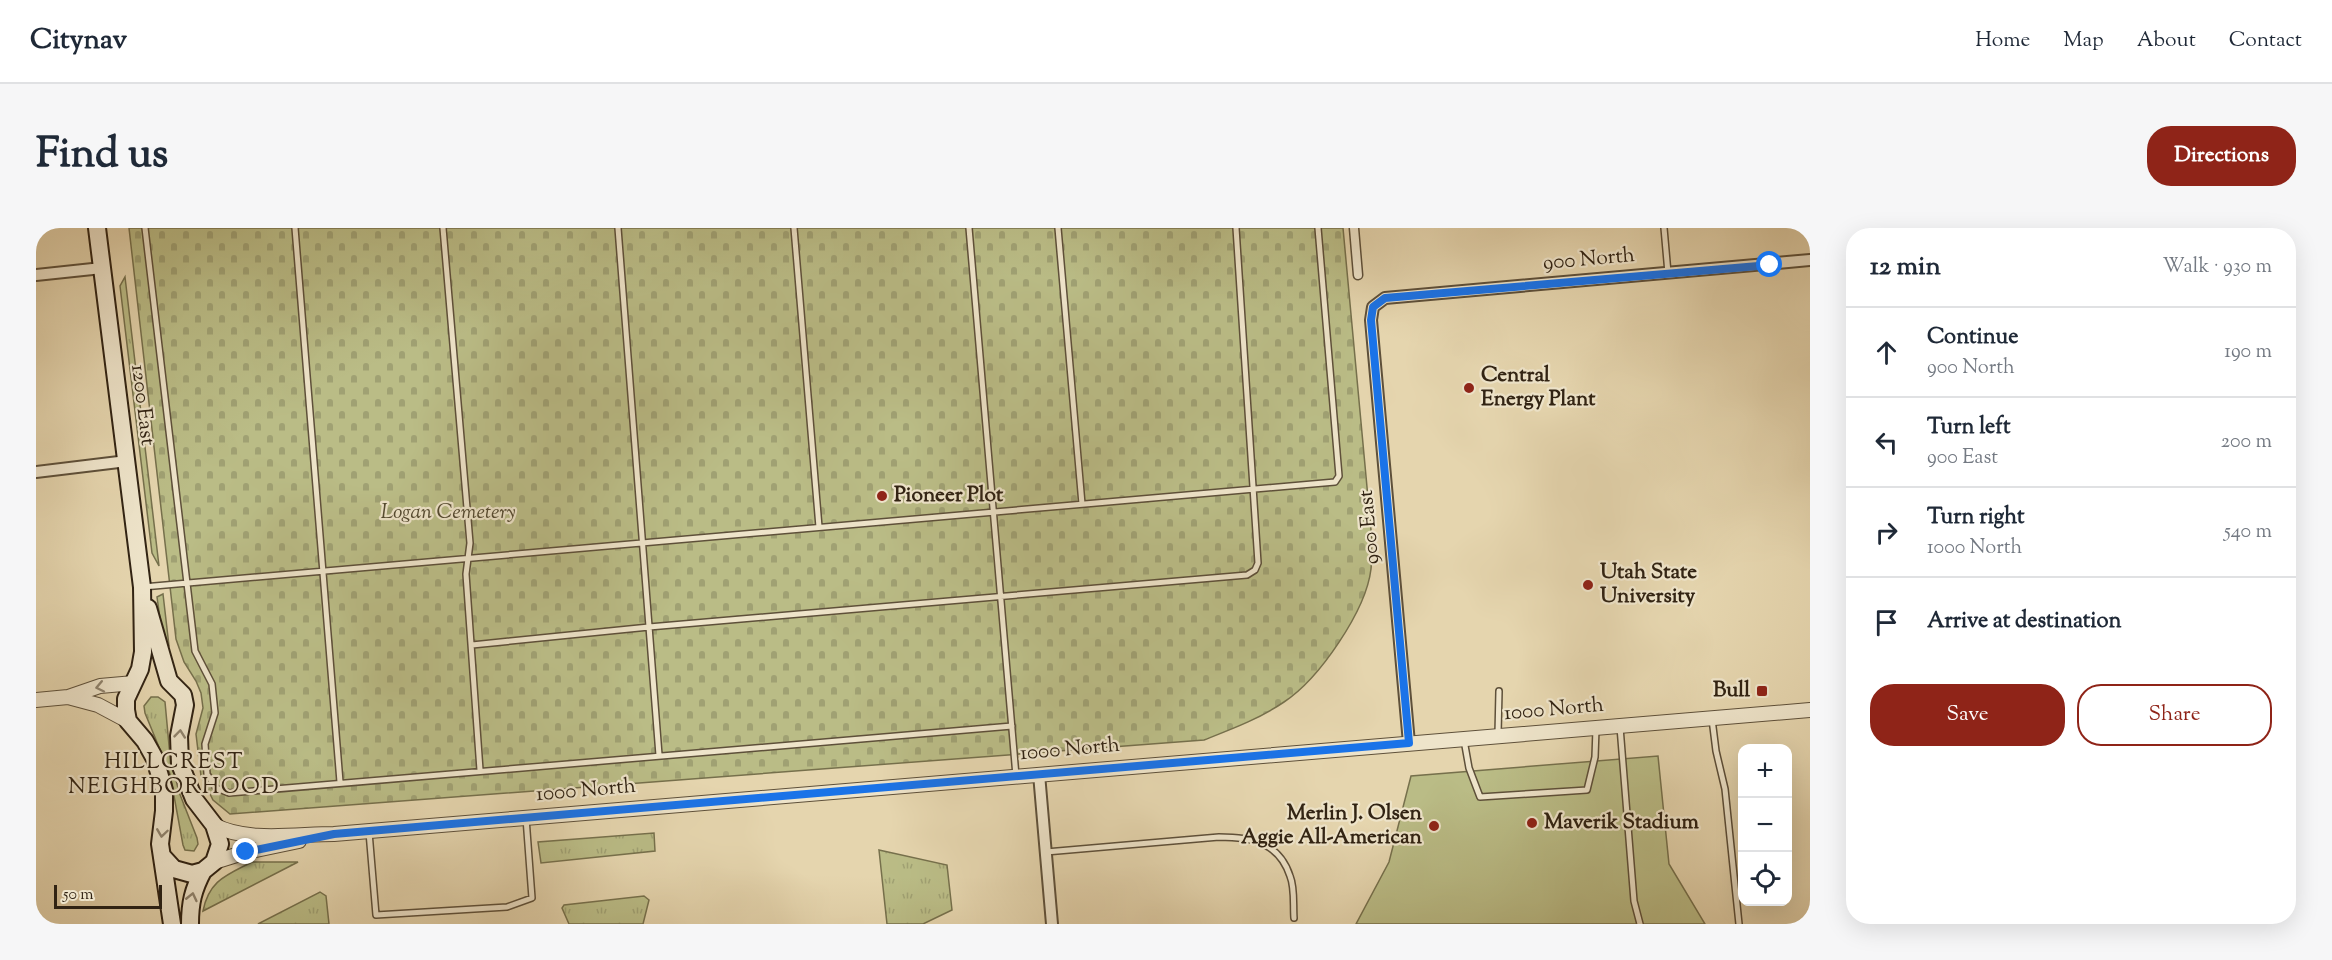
<!DOCTYPE html>
<meta charset="utf-8">
<style>
body{margin:0;font-family:"Sorts Mill Goudy",serif;background:#f6f6f7;color:#1f2937}
.controls{position:absolute;right:18px;bottom:18px;display:grid;overflow:hidden;border-radius:12px;box-shadow:0 6px 24px #0002}
.controls button{width:54px;height:54px;display:grid;place-items:center;padding:0;border:0;border-bottom:2px solid #e0e1e3;background:#fff;color:#1f2937;font:30px sans-serif}
.scale{position:absolute;left:18px;bottom:15px;width:108px;box-sizing:border-box;padding-left:6px;border:3px solid #312313;border-top:0;font-size:16px;line-height:21px;white-space:nowrap;color:#312313;-webkit-text-stroke:4px #eee4ca;paint-order:stroke}
.stop{position:absolute;width:18px;height:18px;margin:-14px;border:4px solid #1a73e8;border-radius:50%;background:#fff}
.stop.end{background:#1a73e8;border-color:#fff;box-shadow:0 2px 6px #0008}
.list{margin:0;padding:0;list-style:none}
h2{display:flex;justify-content:space-between;align-items:center;height:78px;margin:0;padding:0 24px;font-size:26px}
h2 small{font-size:20px;font-weight:400;color:#747a83}
.list li{display:grid;grid-template-columns:39px 1fr auto;gap:18px;align-items:center;box-sizing:border-box;height:90px;padding:0 24px;border-top:2px solid #e0e1e3}
.list b{display:block;font-size:22px;white-space:nowrap}
.list p{margin:0;font-size:20px;white-space:nowrap;color:#747a83}
.list em{font-size:20px;font-style:normal;color:#747a83}
.actions{display:flex;gap:12px;padding:18px 24px}
.actions a{flex:1;padding:14px 0;border:2px solid #8f2418;border-radius:24px;text-align:center;font-size:21px;color:#8f2418}
.actions .main{background:#8f2418;color:#fff}
.icon{flex:none;width:33px;height:33px;fill:none;stroke:currentColor;stroke-width:2;stroke-linecap:round;stroke-linejoin:round}
.map{position:relative;flex:none;width:1774px;height:696px;overflow:hidden;border-radius:24px}
header{display:flex;align-items:center;gap:36px;box-sizing:border-box;height:84px;padding:0 30px;background:#fff;border-bottom:2px solid #e0e1e3}
header strong{font-size:28px}
nav{display:flex;gap:33px;margin-inline-start:auto;font-size:21px}
.intro{display:flex;align-items:center;justify-content:space-between;box-sizing:border-box;height:144px;padding:0 36px}
h1{margin:0;font-size:42px}
.button{padding:15px 27px;border-radius:24px;background:#8f2418;color:#fff;font-size:21px;font-weight:700}
main{display:flex;gap:36px;padding:0 36px}
aside{flex:1;background:#fff;border-radius:24px;box-shadow:0 6px 24px #0002}
.map>svg:first-child{display:block}
</style>
<header>
<strong>Citynav</strong>
<nav><a>Home</a><a>Map</a><a>About</a><a>Contact</a></nav>
</header>
<div class="intro"><h1>Find us</h1><a class="button">Directions</a></div>
<main>
<div class="map">
<svg width="1774" height="696" viewBox="0 0 1774 696">
<defs>
<pattern id="grass-tufts" width="24" height="20" patternUnits="userSpaceOnUse" patternTransform="scale(1.5)"><rect width="24" height="20" fill="#babc86"/><path d="M3 7l-1-3M5 7V3M7 7l1-3M15 17l-1-3M17 17v-4M19 17l1-3" fill="none" stroke="#a0a173"/></pattern>
<pattern id="cemetery-stones" width="16" height="16" patternUnits="userSpaceOnUse" patternTransform="scale(1.5)"><rect width="16" height="16" fill="#babc86"/><path d="M2 7V4a2 2 0 0 1 4 0v3zM10 15v-3a2 2 0 0 1 4 0v3z" fill="#a0a173"/></pattern>
</defs>
<rect width="100%" height="100%" fill="#e5d5ae"/>
<filter id="stains"><feTurbulence type="fractalNoise" baseFrequency=".00333" numOctaves="4"/><feColorMatrix values="0 0 0 0 .2 0 0 0 0 .09 0 0 0 0 .02 0 0 0 .5 -.17"/></filter>
<radialGradient id="worn" r=".72"><stop offset=".6" stop-color="#630" stop-opacity="0"/><stop offset="1" stop-color="#630" stop-opacity=".3"/></radialGradient>
<path fill="url(#grass-tufts)" stroke="#76704c" stroke-width="1.5" d="M89 49 123 338 116 325 84 58Z
M127 366 133 418 128 419 121 369Z
M115 469H122L129 474 134 528 143 564 161 610 162 616 158 623 149 622 147 617 134 546 109 485 108 478Z
M618 605 619 623 505 635 502 614Z
M843 622 911 637 916 682 887 696H851Z
M216 634H262L167 683C173 652 191 647 216 634Z
M284 664 290 668 293 696H222Z
M608 668 613 672 607 696H533L526 680 528 677Z"/>
<path fill="url(#cemetery-stones)" stroke="#76704c" stroke-width="1.5" d="M93 0H1307L1336 313C1335 322 1336 332 1335 341 1330 383 1283 451 1248 474 1223 491 1196 501 1168 512L194 586 177 572 165 548 160 506 167 480 165 465 160 453 148 434 140 411Z"/>
<path fill="#babc86" stroke="#76704c" stroke-width="1.5" d="M1622 528 1633 636 1669 696H1320L1353 634 1375 548Z"/>
<g fill="none" stroke-linecap="round" stroke-linejoin="round">
<defs>
<path id="service" d="M109 0 159 423 176 456 179 485 169 516 171 546 180 560 193 565 976 498
M259 0 304 554
M407 0 434 315 430 346 444 542
M582 0 623 527
M758 0 783 299
M933 0 980 548
M1022 0 1046 276
M1628 0 1632 45
M107 359 1299 254 1303 248 1282 0
M436 417 613 399 1211 347 1219 342 1222 335 1200 0
M1676 491 1680 523 1689 561 1703 696
M1584 499 1598 673 1604 696
M1462 506 1463 463
M1428 512 1433 540 1444 569 1551 562 1559 529 1560 501
M333 604 340 687 471 679 496 670 490 590
M1010 624 1183 609C1215 609 1243 614 1254 648 1259 660 1257 677 1258 690"/>
<path id="pedestrian" d="M1318 0 1322 47"/>
<path id="minor" d="M0 47 66 40
M0 244 91 233
M1373 515 1335 92 1337 79 1349 70 1774 32
M1003 546 1016 696"/>
<path id="tertiary" d="M32 469 62 477 92 493
M0 472 32 469 64 458 98 455
M178 597C211 615 261 606 298 606L1774 482
M178 634 210 624 263 613"/>
<path id="secondary" d="M61 0 106 359 107 424 104 441 90 471V482L92 493 109 513 119 531 128 562V583L124 616 136 696
M112 380 133 453 147 467 149 477 143 508 144 536 158 571 178 597 184 616 178 634 167 643 156 646 138 641 127 629
M154 696C154 675 157 662 167 643"/>
</defs>
<use href="#service" stroke="#5e503a" stroke-width="8"/>
<use href="#pedestrian" stroke="#5e503a" stroke-width="11"/>
<use href="#minor" stroke="#5e503a" stroke-width="14"/>
<use href="#tertiary" stroke="#5e503a" stroke-width="16"/>
<use href="#secondary" stroke="#312313" stroke-width="20"/>
<use href="#service" stroke="#eee4ca" stroke-width="5"/>
<use href="#pedestrian" stroke="#eee4ca" stroke-width="8"/>
<use href="#minor" stroke="#eee4ca" stroke-width="10"/>
<use href="#tertiary" stroke="#eee4ca" stroke-width="14"/>
<use href="#secondary" stroke="#eee4ca" stroke-width="16"/>
</g>
<defs><path id="oneway-chevron" d="M-2-3.5L2.5 0L-2 3.5" fill="none" stroke-width="1.6" stroke-linecap="round" stroke-linejoin="round" transform="scale(1.5)"/></defs>
<g stroke="#90846e">
<use href="#oneway-chevron" transform="translate(64 459) rotate(168)"/>
<use href="#oneway-chevron" transform="translate(144 506) rotate(-84)"/>
<use href="#oneway-chevron" transform="translate(126 605) rotate(98)"/>
<use href="#oneway-chevron" transform="translate(156 669) rotate(-77)"/>
</g>
<g fill="none" stroke-linecap="round" stroke-linejoin="round">
<path stroke="#1a73e8" stroke-width="8" d="M210 624 298 606 1373 515 1335 92 1337 79 1349 70 1734 37"/>
</g>
<g fill="#8f2418" stroke="#eee4ca" stroke-width="2">
<circle cx="1433" cy="160" r="6"/>
<circle cx="846" cy="268" r="6"/>
<circle cx="1552" cy="357" r="6"/>
<rect x="1720" y="457" width="12" height="12" rx="3"/>
<circle cx="1496" cy="595" r="6"/>
<circle cx="1398" cy="598" r="6"/>
</g>
<g text-anchor="middle" dominant-baseline="central" stroke-width="4.5" stroke-linejoin="round" paint-order="stroke">
<g font-size="21" fill="#312313" stroke="#eee4ca">
<text transform="translate(1553 32) rotate(-5)">900 North</text>
<text transform="translate(106 177) rotate(83)">1200 East</text>
<text transform="translate(1334 299) rotate(-95)">900 East</text>
<text transform="translate(1518 482) rotate(-5)">1000 North</text>
<text transform="translate(1034 522) rotate(-5)">1000 North</text>
<text transform="translate(550 563) rotate(-5)">1000 North</text>
</g>
<g font-size="21" font-weight="bold" fill="#312313" stroke="#eee4ca" text-anchor="start">
<text x="1445" y="148">Central<tspan x="1445" dy="24">Energy Plant</tspan></text>
<text x="858" y="268">Pioneer Plot</text>
<text x="1564" y="345">Utah State<tspan x="1564" dy="24">University</tspan></text>
<text x="1714" y="463" text-anchor="end">Bull</text>
<text x="1386" y="586" text-anchor="end">Merlin J. Olsen<tspan x="1386" dy="24">Aggie All-American</tspan></text>
<text x="1508" y="595">Maverik Stadium</text>
</g>
<g font-size="21" font-style="italic" fill="#534930" stroke="#eee4ca">
<text x="412" y="285">Logan Cemetery</text>
</g>
<g font-size="22" letter-spacing="1.5" fill="#312313" stroke="#eee4ca">
<text x="138" y="535">HILLCREST<tspan x="138" dy="25">NEIGHBORHOOD</tspan></text>
</g>
</g>
<rect width="100%" height="100%" filter="url(#stains)"/>
<rect width="100%" height="100%" fill="url(#worn)"/>
</svg>
<div class="controls">
<button>+</button>
<button>−</button>
<button><svg class="icon" aria-label="locate" viewBox="0 0 24 24"><circle cx="12" cy="12" r="6"/><path d="M12 2v4M12 18v4M2 12h4M18 12h4"/></svg></button>
</div>
<div class="scale">50 m</div>
<div class="stop" style="left:1734px;top:37px"></div>
<div class="stop end" style="left:210px;top:624px"></div>
</div>
<aside>
<h2>12 min<small>Walk · 930 m</small></h2>
<ul class="list">
<li><svg class="icon" aria-label="ahead" viewBox="0 0 24 24"><path d="M12 20V5M6 11l6-6 6 6"/></svg><div><b>Continue</b><p>900 North</p></div><em>190 m</em></li>
<li><svg class="icon" aria-label="left" viewBox="0 0 24 24"><path d="M17 20v-9H6M10 6l-5 5 5 5"/></svg><div><b>Turn left</b><p>900 East</p></div><em>200 m</em></li>
<li><svg class="icon" aria-label="right" viewBox="0 0 24 24"><path d="M7 20v-9h11M14 6l5 5-5 5"/></svg><div><b>Turn right</b><p>1000 North</p></div><em>540 m</em></li>
<li><svg class="icon" aria-label="arrive" viewBox="0 0 24 24"><path d="M6 21V4h12l-3 4 3 4H6"/></svg><div><b>Arrive at destination</b></div></li>
</ul>
<div class="actions"><a class="main">Save</a><a>Share</a></div>
</aside>
</main>
